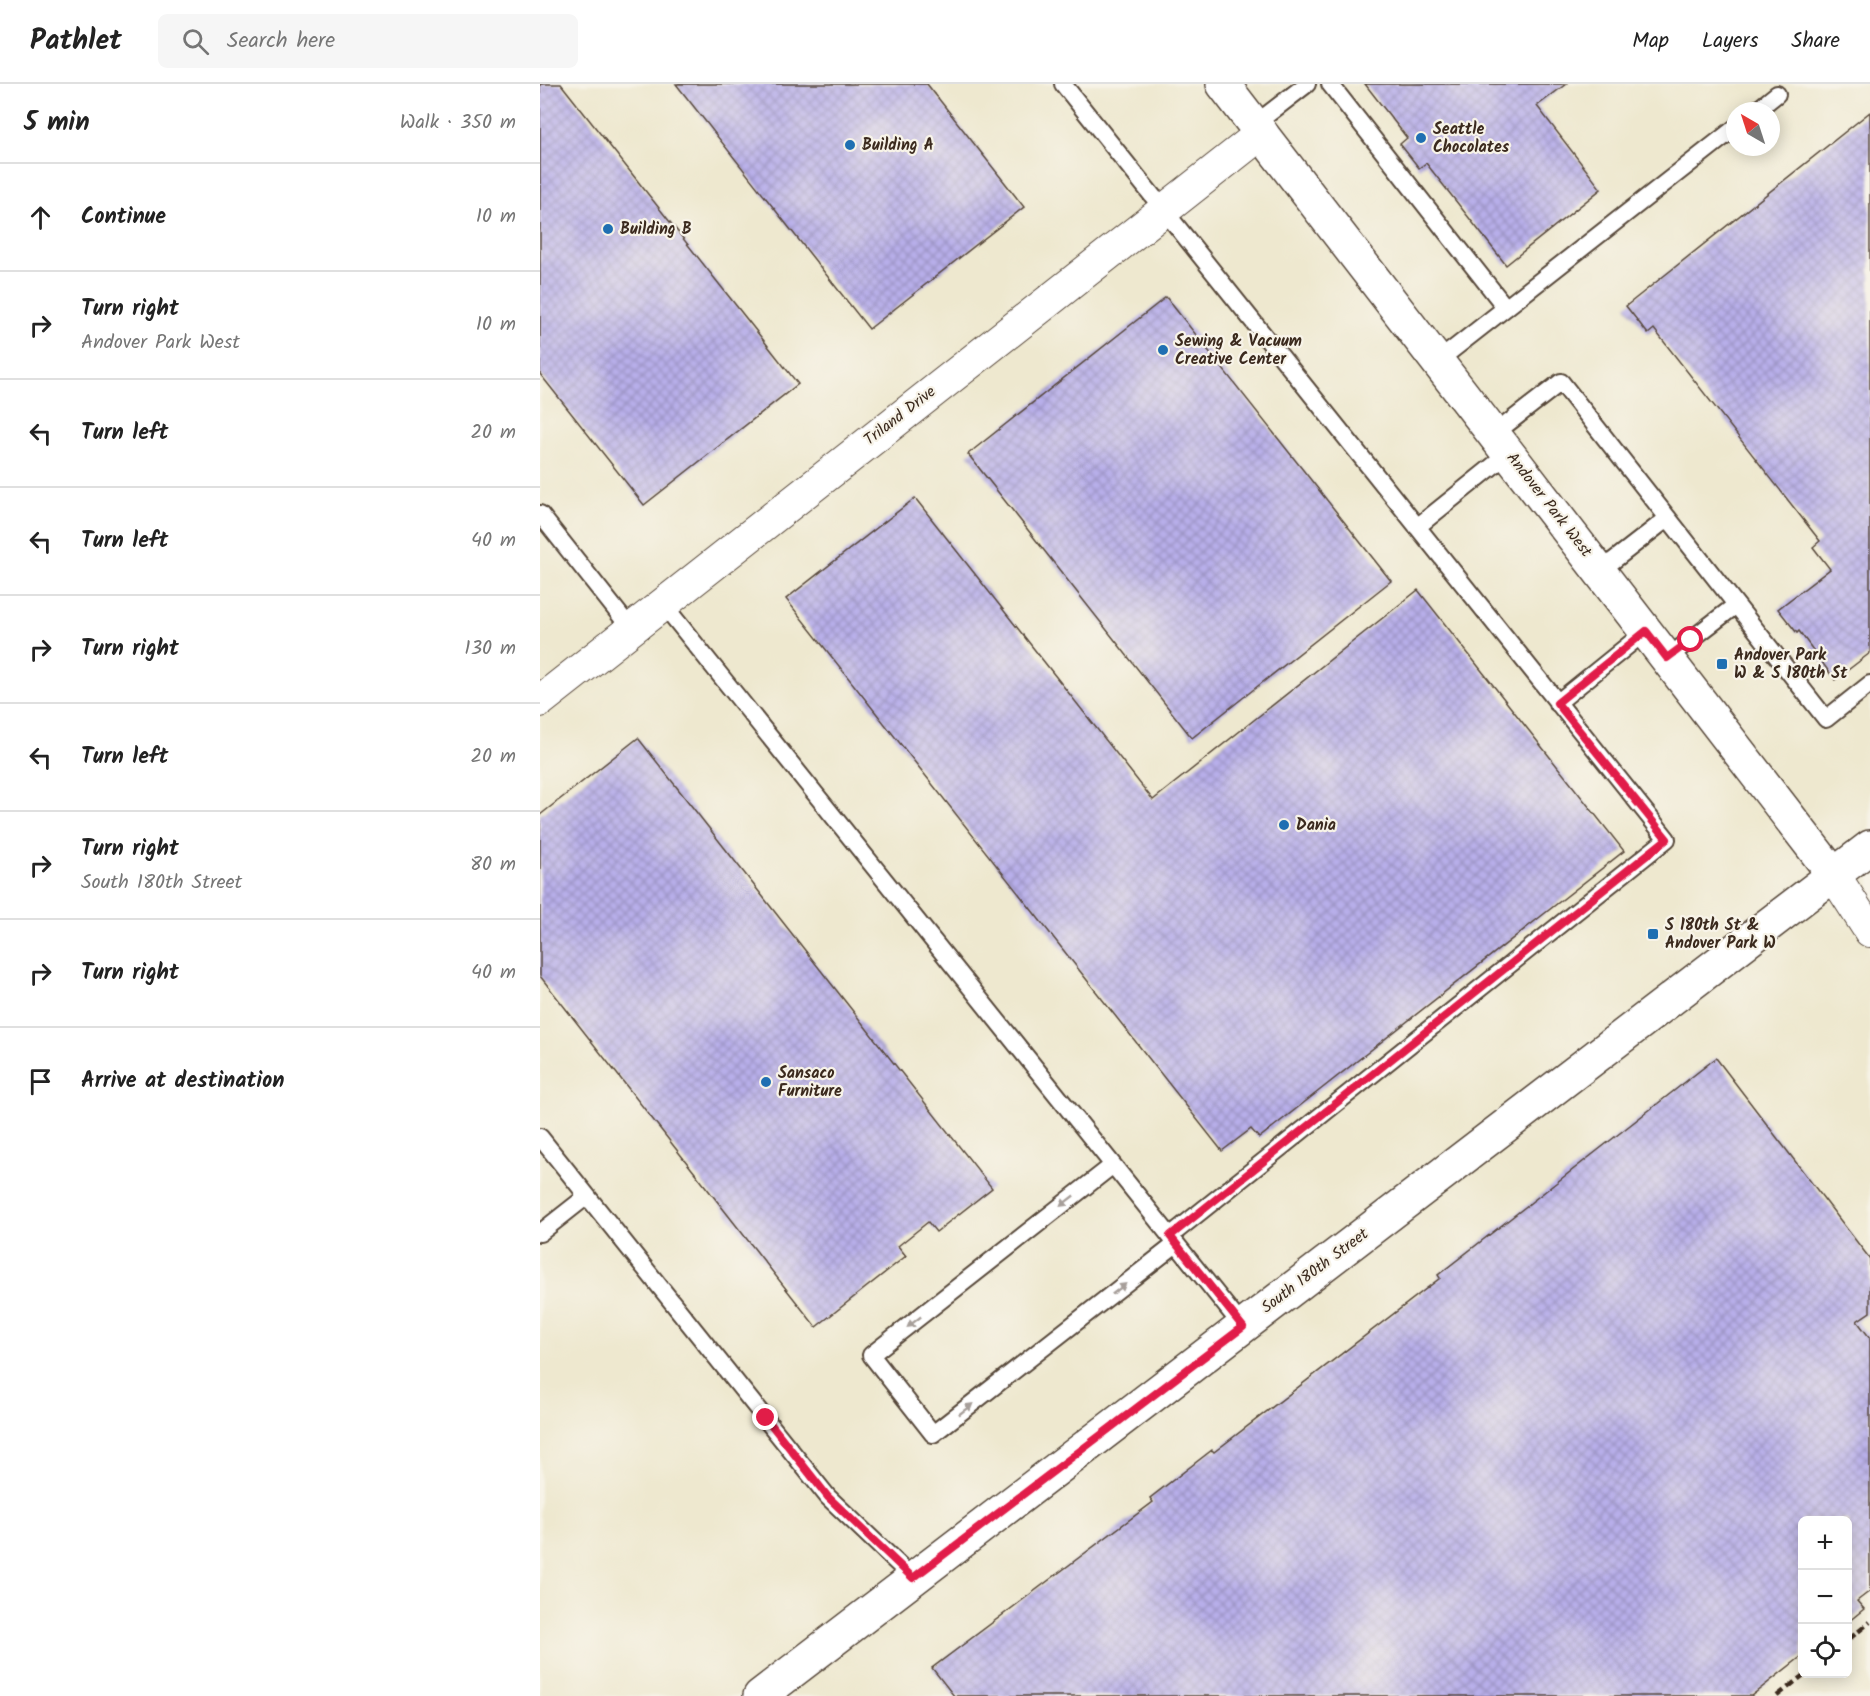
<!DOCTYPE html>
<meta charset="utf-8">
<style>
body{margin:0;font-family:Kalam,sans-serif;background:#f6f6f6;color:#222}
.controls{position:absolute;right:18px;bottom:18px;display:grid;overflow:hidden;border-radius:9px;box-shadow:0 3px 15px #0003}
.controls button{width:54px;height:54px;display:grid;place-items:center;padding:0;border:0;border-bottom:2px solid #e0e0e0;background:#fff;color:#222;font:30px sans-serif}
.compass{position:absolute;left:1186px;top:18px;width:54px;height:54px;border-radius:50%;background:#fff;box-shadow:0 3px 15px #0003;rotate:321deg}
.stop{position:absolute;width:18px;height:18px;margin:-14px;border:4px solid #e11d48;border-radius:50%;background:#fff}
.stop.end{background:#e11d48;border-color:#fff;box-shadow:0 2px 6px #0008}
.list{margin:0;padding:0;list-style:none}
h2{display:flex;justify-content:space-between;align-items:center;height:78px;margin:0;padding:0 24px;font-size:26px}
h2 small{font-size:20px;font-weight:400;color:#767676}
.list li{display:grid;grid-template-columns:39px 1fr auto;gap:18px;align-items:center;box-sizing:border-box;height:108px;padding:0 24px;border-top:2px solid #e0e0e0}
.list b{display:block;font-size:22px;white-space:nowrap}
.list p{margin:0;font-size:20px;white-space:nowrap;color:#767676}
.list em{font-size:20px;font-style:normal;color:#767676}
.icon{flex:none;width:33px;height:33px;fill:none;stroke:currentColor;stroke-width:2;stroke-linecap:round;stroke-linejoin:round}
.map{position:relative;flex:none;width:1330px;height:1612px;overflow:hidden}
header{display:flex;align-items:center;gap:36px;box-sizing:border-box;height:84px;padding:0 30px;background:#fff;border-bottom:2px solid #e0e0e0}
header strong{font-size:28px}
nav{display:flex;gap:33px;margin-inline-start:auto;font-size:21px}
.search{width:420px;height:54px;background:#f6f6f6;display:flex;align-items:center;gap:15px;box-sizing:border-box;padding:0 21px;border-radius:9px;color:#767676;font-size:22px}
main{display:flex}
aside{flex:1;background:#fff}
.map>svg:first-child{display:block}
</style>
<header>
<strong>Pathlet</strong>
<div class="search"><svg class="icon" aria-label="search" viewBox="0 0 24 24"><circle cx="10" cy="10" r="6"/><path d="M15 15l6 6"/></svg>Search here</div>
<nav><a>Map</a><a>Layers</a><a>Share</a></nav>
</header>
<main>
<aside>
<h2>5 min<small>Walk · 350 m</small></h2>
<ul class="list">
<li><svg class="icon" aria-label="ahead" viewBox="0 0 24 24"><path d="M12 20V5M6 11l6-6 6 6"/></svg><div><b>Continue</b></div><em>10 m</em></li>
<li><svg class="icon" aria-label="right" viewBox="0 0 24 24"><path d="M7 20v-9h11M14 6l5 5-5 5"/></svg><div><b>Turn right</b><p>Andover Park West</p></div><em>10 m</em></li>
<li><svg class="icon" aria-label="left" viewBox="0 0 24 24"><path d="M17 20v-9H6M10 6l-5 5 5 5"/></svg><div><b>Turn left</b></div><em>20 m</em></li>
<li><svg class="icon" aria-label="left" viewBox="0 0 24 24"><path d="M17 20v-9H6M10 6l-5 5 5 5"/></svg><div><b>Turn left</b></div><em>40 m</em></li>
<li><svg class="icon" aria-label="right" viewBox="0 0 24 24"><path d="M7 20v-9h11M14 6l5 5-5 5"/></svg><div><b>Turn right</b></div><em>130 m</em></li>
<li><svg class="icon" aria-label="left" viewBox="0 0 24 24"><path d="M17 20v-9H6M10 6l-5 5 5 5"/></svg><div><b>Turn left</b></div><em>20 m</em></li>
<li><svg class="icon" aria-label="right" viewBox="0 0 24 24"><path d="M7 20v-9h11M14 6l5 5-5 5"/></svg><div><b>Turn right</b><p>South 180th Street</p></div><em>80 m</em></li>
<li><svg class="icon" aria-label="right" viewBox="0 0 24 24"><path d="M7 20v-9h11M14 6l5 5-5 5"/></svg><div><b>Turn right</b></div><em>40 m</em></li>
<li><svg class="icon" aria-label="arrive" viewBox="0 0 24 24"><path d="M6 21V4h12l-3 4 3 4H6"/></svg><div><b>Arrive at destination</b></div></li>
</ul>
</aside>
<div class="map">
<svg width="1330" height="1612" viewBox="0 0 1330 1612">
<defs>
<pattern id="building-cross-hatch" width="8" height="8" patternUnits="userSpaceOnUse" patternTransform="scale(1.5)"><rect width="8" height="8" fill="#b8afea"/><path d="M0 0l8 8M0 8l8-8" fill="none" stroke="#978fbd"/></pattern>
</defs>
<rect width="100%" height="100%" fill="#f7f3e8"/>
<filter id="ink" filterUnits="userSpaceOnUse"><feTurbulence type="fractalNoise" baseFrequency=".0167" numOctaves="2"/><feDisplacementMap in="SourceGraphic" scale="12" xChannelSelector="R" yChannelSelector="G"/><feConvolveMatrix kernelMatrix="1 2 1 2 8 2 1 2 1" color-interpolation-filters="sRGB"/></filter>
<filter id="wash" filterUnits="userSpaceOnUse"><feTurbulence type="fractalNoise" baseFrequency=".008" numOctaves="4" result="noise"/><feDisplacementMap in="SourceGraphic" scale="24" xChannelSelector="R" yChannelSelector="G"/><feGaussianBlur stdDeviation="1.35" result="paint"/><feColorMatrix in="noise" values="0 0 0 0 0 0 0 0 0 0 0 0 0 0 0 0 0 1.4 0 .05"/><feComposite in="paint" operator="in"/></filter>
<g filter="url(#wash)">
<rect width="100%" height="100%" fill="#eee8cf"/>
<g id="blocks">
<path fill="url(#building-cross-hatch)" d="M0 0H21L258 300 104 421 0 290Z
M136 0H387L484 123 329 245Z
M825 0H1026L997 22 1061 105 966 181 886 79 879 84 860 60 867 54Z
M1330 28V569L1295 596 1259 547 1257 549 1238 525 1290 485 1273 463 1280 457 1114 245 1108 250 1086 222Z
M626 213 851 497 652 654 428 370Z
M375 414 613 716 878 506 1084 767 719 1054 711 1045 682 1067 246 515Z
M98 654 452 1104 396 1148 388 1138 358 1162 366 1172 276 1243 0 892V731Z
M1176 974 1330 1175V1228L1317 1237 1330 1254V1507L1317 1517 1324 1525 1308 1538V1436H1262V1572L1211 1612H414L392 1584 613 1418 610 1414 672 1366 674 1368 900 1194 898 1191Z"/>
</g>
</g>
<g filter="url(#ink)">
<use href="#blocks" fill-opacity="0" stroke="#564639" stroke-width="1.5"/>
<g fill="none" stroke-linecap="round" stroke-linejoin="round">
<defs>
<path id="lane" d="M523 0 1127 755 630 1152
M790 0 966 224
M1216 27 1237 10
M715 40 767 0
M898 277 1195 44
M954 350 1021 298 1286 635 1330 600
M0 430 91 545
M877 443 969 369
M1060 487 1128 434
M123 520 703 1243
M1127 574 1196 521
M1017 619 1106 547
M0 1053 288 1413 373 1494
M573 1081 331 1271 393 1350 636 1160
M0 1149 47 1112"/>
<path id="street" d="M0 617 722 49
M1294 791 1330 847"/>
<path id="secondary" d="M683 0 1294 791
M220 1612 1330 763"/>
</defs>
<use href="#lane" stroke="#564639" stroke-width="20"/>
<use href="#street" stroke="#564639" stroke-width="34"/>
<use href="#secondary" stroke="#564639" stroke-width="36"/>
<use href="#lane" stroke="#fff" stroke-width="16"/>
<use href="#street" stroke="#fff" stroke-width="32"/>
<use href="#secondary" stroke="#fff" stroke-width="33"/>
<path stroke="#3b2a1e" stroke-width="4.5" stroke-dasharray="9 4.5" stroke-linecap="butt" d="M1308 1556 1330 1538
M1237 1612 1265 1590"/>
</g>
<defs><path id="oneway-solid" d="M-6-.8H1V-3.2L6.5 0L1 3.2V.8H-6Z" transform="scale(1.5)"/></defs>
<g fill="#a79f9a">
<use href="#oneway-solid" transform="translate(527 1117) rotate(142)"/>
<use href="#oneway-solid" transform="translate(579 1205) rotate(-38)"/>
<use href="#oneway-solid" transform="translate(374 1238) rotate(142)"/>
<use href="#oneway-solid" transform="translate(426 1325) rotate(-38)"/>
</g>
</g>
<g fill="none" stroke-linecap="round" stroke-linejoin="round" filter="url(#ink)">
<path stroke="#e11d48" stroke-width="8" d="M226 1334 288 1413 373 1494 703 1243 630 1152 1127 755 1017 619 1106 547 1127 574 1151 556"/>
</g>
<g fill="#1f6fb2" stroke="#f7f3e8" stroke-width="2">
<circle cx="881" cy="54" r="6"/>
<circle cx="310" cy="61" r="6"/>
<circle cx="68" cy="145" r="6"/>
<circle cx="623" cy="266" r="6"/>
<rect x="1176" y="574" width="12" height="12" rx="3"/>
<circle cx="744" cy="741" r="6"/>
<rect x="1107" y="844" width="12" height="12" rx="3"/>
<circle cx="226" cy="998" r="6"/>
</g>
<g text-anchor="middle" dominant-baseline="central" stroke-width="4.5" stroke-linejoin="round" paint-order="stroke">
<g font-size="16" font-weight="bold" fill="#3b2a1e" stroke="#f7f3e8" text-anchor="start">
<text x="893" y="45">Seattle<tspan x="893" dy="18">Chocolates</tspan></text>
<text x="322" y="61">Building A</text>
<text x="80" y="145">Building B</text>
<text x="635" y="257">Sewing &amp; Vacuum<tspan x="635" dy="18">Creative Center</tspan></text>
<text x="1194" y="571">Andover Park<tspan x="1194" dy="18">W &amp; S 180th St</tspan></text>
<text x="756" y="741">Dania</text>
<text x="1125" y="841">S 180th St &amp;<tspan x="1125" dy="18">Andover Park W</tspan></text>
<text x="238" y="989">Sansaco<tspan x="238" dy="18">Furniture</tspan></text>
</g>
<g font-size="16" fill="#3b2a1e" stroke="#f7f3e8">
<text transform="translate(360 332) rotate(-38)">Triland Drive</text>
<text transform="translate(1009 421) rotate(52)">Andover Park West</text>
<text transform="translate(775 1187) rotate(-37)">South 180th Street</text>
</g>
</g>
</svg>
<div class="controls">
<button>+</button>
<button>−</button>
<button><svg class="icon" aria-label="locate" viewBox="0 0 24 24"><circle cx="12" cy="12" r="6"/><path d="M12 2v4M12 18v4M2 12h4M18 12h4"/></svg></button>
</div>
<svg class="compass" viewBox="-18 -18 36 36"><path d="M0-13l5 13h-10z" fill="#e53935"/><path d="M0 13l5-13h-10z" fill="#767676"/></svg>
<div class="stop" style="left:1151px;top:556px"></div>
<div class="stop end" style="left:226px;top:1334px"></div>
</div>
</main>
